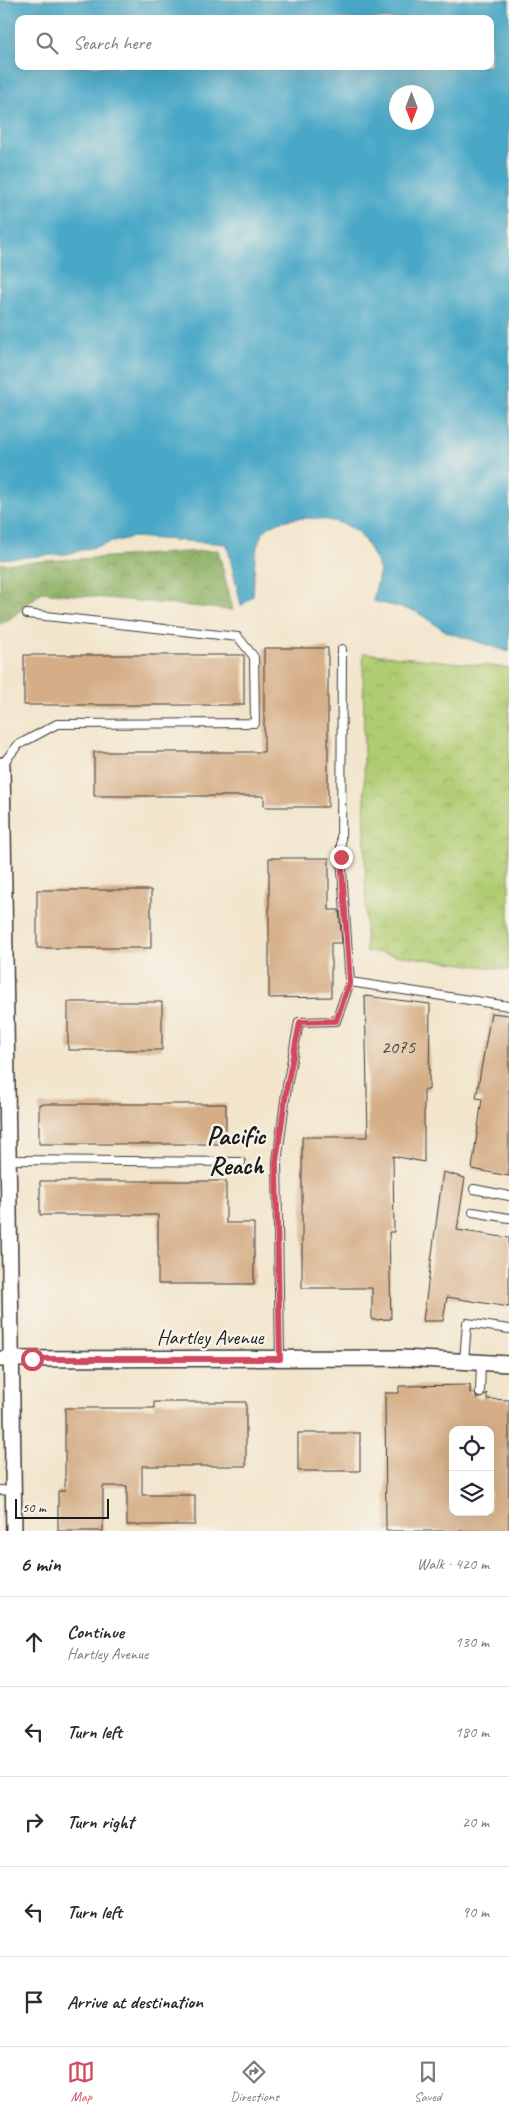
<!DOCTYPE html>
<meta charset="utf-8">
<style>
body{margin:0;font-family:Caveat,sans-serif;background:#f7f7f7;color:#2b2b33}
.controls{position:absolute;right:15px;bottom:15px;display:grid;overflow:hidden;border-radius:10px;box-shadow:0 5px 20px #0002}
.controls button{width:45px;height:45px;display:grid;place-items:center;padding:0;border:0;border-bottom:1px solid #e1e1e2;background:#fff;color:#2b2b33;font:25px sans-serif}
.compass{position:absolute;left:389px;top:85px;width:45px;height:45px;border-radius:50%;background:#fff;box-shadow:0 5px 20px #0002;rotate:180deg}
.scale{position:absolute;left:15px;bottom:12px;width:94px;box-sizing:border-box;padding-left:5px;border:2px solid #1c1c1c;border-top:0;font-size:14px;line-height:18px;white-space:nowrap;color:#1c1c1c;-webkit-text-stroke:4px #f7f3e8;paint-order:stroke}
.stop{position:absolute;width:15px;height:15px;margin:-11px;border:4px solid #d1495b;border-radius:50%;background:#fff}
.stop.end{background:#d1495b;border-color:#fff;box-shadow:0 1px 5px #0008}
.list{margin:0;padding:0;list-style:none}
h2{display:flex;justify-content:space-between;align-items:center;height:65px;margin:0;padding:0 20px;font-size:21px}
h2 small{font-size:16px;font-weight:400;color:#7c7c81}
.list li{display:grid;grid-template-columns:32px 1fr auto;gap:15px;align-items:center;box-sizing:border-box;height:90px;padding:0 20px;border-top:1px solid #e1e1e2}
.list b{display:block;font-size:19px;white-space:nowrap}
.list p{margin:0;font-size:16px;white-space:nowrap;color:#7c7c81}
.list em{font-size:16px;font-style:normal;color:#7c7c81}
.icon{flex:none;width:28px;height:28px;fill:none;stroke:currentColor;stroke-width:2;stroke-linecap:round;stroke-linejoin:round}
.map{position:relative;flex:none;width:509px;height:1531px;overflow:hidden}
.search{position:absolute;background:#fff;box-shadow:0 5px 20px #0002;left:15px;right:15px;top:15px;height:55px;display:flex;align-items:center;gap:12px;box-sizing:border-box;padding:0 18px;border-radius:10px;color:#7c7c81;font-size:19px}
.sheet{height:515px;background:#fff}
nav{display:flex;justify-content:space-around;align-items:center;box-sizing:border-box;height:70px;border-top:1px solid #e1e1e2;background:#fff;font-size:14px;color:#7c7c81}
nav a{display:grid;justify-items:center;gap:2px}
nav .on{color:#d1495b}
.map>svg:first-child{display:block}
</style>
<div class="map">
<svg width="509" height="1531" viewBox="0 0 509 1531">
<defs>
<pattern id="forest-crowns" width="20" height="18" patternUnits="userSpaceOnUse" patternTransform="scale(1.25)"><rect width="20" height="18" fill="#8cb064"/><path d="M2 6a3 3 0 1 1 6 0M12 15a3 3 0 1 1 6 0" fill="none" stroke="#728e52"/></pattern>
<pattern id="park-crowns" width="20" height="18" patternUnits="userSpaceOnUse" patternTransform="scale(1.25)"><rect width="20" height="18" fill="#b0cc72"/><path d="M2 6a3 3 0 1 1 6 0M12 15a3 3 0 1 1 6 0" fill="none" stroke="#97af62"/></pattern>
</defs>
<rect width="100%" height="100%" fill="#f7f3e8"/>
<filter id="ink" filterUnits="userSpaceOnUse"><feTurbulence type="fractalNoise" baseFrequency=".02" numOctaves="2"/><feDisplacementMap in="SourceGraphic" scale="10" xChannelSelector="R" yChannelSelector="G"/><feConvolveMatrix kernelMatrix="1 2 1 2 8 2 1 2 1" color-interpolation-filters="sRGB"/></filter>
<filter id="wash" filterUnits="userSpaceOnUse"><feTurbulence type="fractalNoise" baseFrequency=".0096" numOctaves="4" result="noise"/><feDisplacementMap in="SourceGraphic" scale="20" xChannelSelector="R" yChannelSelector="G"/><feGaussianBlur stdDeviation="1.12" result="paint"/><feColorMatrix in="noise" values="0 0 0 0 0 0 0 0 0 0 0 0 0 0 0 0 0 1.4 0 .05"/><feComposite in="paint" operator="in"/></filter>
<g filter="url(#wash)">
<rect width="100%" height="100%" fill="#f2e5cc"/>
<path fill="url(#forest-crowns)" stroke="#546640" d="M218 550 233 610 42 592 11 618 0 624V564Z"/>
<path fill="url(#park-crowns)" stroke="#667447" d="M363 653 509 668V970L366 951Z"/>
<path fill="#48a8c7" stroke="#326272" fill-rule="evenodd" d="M0 0H509V652L447 632 415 611 373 601 380 570C373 557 367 540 356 531 338 516 278 511 263 533 252 550 255 576 253 596L241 606 227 544 133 537 67 554 0 559ZM19 19H490V66H19ZM396 92H426V122H396Z"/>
<g id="blocks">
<path fill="#d5ae87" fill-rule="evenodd" d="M264 648H328V807H264V796H94V752H264Z
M24 655H244V705H24Z
M269 858H329V910H339L342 943H331V997L269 998Z
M37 890H151V948H37Z
M365 996 430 1004 429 1090H424V1162L393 1156 394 1232H389L391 1319 372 1320V1288H302V1137H368Z
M68 1002H162V1050H68Z
M491 1013 509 1015V1176L472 1169 482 1099 476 1098Z
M39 1104H226V1144H39Z
M443 1172 465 1178 457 1230 509 1238V1307L447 1297 443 1321H423Z
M40 1181H226V1223H254V1284H158V1215H40Z
M470 1385V1393H474L477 1398H482L487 1393V1399L509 1400V1531H386L385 1393H399V1386ZM453 1430H490V1512H453Z
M154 1402H246V1466H142V1495H195V1525H127V1486H103V1531H58V1491H65V1408H154Z
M298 1433H360V1471H298Z"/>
</g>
</g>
<g filter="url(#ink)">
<use href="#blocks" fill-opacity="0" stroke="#3c3a36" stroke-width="1"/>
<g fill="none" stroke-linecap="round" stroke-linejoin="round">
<defs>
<path id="lane" d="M342 649 341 857 350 982 509 1006
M0 767 18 745 57 724 255 723 254 657 238 637 27 614
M8 1160 241 1162
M474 1189 509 1196
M473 1212 509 1218
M280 1359 277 1162 287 1086 299 1022 336 1021 350 982
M464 1361 467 1323 509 1329
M480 1393 481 1362
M0 1490 13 1491"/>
<path id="street" d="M2 765 14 1531
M0 1359 403 1358 509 1364"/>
</defs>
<use href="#lane" stroke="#3c3a36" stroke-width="10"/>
<use href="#street" stroke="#3c3a36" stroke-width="18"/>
<use href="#lane" stroke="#fff" stroke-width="8"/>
<use href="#street" stroke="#fff" stroke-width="15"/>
</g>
</g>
<g fill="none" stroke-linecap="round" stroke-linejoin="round" filter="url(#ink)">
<path stroke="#d1495b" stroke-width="6" d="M32 1359H280L276 1162 287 1086 300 1022 336 1021 350 982 341 857"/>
</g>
<g text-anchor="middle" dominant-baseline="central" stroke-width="5" stroke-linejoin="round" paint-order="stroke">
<g font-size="19" fill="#4a4037">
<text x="398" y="1047">2075</text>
</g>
<g font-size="21" fill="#1c1c1c" stroke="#f7f3e8">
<text x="210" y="1337">Hartley Avenue</text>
</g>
<g font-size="26" font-weight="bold" fill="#1c1c1c" stroke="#f7f3e8">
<text x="236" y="1135">Pacific<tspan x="236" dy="30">Reach</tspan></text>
</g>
</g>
</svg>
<div class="controls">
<button><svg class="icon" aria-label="locate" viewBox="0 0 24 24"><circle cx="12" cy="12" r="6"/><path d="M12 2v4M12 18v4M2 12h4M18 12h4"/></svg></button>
<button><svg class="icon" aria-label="layers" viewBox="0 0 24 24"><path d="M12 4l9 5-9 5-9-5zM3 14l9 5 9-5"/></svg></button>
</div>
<svg class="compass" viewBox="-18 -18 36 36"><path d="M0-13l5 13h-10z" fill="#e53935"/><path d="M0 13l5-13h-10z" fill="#7c7c81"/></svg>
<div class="scale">50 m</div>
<div class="stop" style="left:32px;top:1359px"></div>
<div class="stop end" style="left:341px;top:857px"></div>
<div class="search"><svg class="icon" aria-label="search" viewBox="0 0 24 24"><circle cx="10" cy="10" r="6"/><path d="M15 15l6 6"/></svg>Search here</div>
</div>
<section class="sheet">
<h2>6 min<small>Walk · 420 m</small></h2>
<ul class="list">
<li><svg class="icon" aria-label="ahead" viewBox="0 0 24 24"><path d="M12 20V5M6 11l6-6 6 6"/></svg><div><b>Continue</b><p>Hartley Avenue</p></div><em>130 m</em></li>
<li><svg class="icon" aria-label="left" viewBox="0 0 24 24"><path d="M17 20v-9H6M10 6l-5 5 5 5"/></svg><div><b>Turn left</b></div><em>180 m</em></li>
<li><svg class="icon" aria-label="right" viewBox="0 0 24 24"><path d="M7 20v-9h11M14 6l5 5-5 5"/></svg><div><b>Turn right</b></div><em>20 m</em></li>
<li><svg class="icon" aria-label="left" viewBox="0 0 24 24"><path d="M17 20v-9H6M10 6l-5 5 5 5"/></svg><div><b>Turn left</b></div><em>90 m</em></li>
<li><svg class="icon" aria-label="arrive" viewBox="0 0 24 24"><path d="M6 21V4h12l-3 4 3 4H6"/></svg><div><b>Arrive at destination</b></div></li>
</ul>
</section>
<nav>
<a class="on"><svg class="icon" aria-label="map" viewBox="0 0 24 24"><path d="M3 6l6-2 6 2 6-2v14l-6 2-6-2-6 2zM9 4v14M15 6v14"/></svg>Map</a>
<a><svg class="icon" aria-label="directions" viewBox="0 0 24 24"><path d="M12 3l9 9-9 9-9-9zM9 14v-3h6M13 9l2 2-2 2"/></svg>Directions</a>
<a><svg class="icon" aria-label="saved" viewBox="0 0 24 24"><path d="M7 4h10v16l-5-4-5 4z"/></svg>Saved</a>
</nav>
